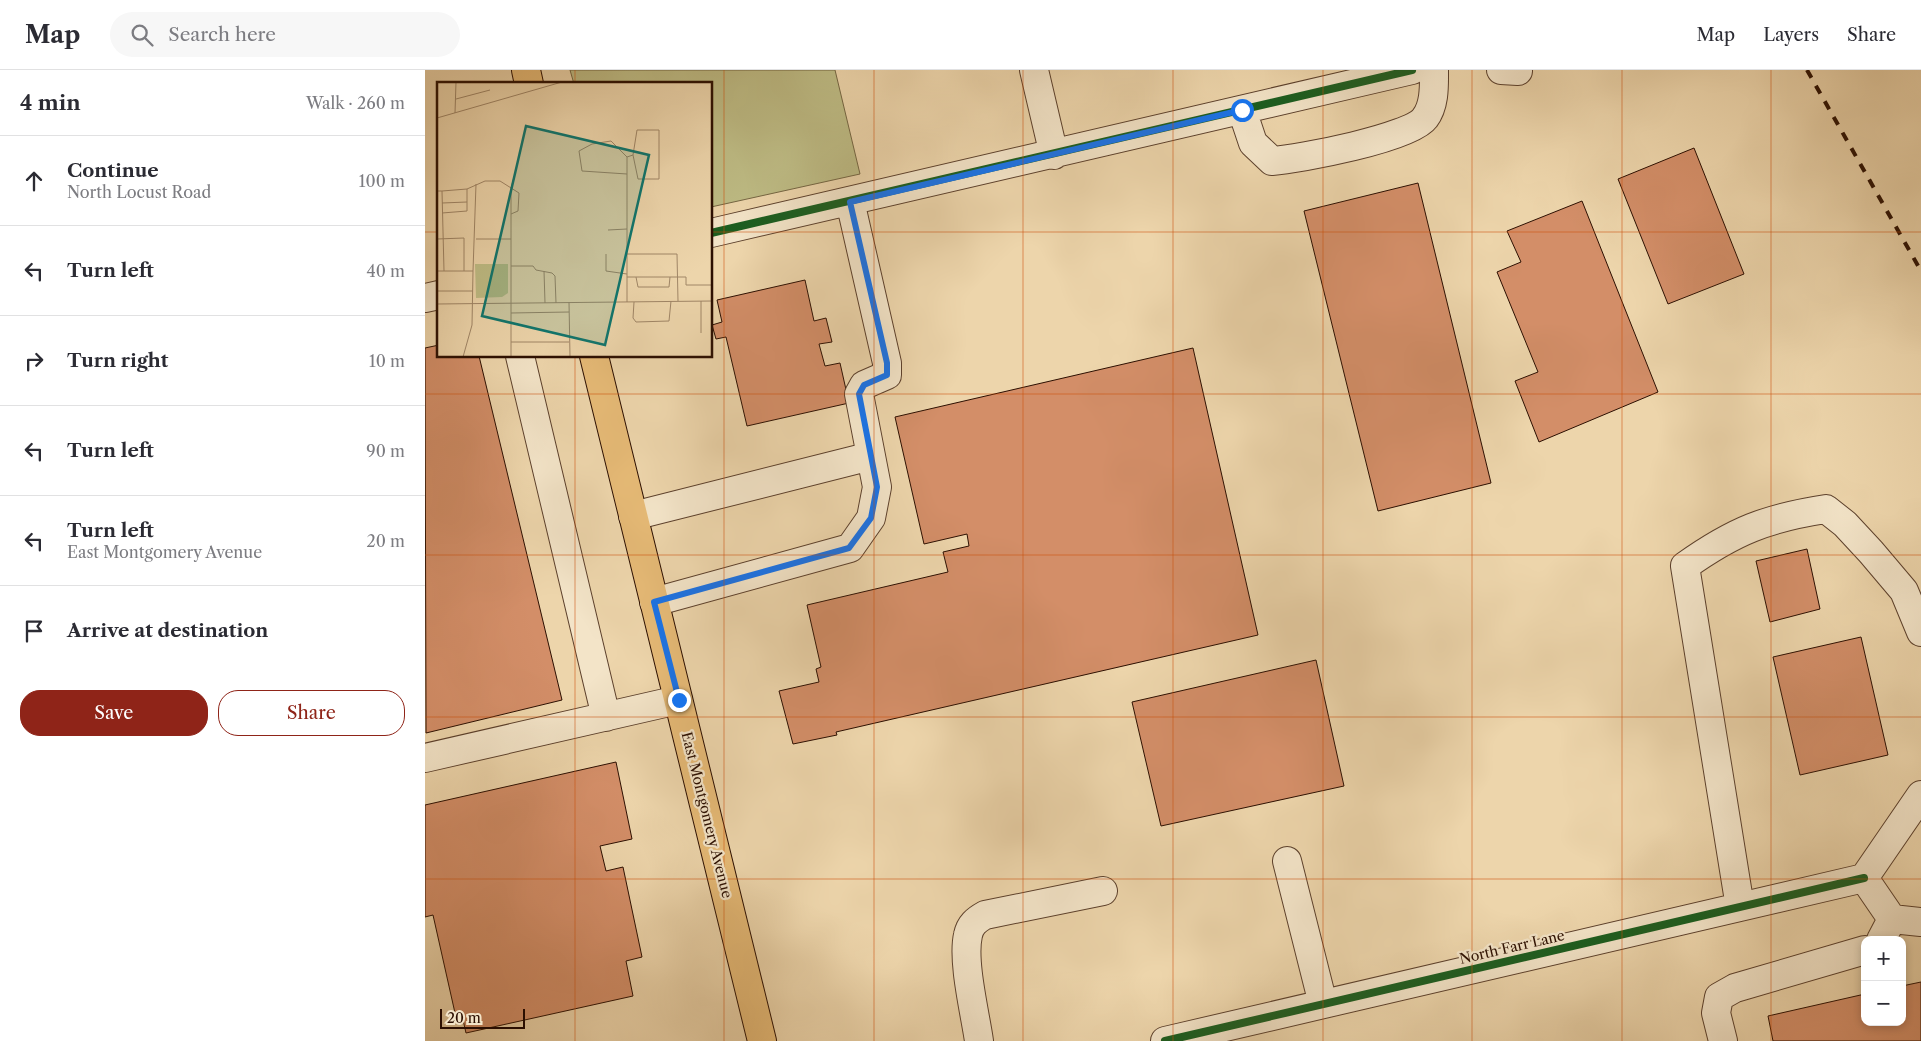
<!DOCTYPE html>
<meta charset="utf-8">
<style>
body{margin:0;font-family:"Libre Caslon Text",serif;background:#f7f7f7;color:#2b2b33}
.controls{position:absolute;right:15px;bottom:15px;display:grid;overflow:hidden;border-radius:10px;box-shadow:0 2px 8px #0003}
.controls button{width:45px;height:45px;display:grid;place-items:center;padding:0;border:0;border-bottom:1px solid #e1e1e2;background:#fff;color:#2b2b33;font:25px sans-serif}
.scale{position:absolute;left:15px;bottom:12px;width:85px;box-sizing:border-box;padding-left:5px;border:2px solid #2c0f01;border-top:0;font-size:14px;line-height:18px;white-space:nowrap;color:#2c0f01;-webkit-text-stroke:4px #f3e4c8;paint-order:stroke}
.stop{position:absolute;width:15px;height:15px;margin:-11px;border:4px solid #1a73e8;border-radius:50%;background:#fff}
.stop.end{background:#1a73e8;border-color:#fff;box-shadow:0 1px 5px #0008}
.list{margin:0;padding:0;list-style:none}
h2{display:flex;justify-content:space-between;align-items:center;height:65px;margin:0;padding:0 20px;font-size:21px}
h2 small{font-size:16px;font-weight:400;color:#7c7c81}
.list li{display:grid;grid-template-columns:32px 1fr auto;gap:15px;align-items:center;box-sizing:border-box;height:90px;padding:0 20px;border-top:1px solid #e1e1e2}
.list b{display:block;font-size:19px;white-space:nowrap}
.list p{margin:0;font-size:16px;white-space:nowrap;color:#7c7c81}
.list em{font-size:16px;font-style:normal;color:#7c7c81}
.actions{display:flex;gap:10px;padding:15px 20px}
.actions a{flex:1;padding:11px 0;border:1px solid #8f2418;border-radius:20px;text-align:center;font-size:18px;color:#8f2418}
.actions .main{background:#8f2418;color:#fff}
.icon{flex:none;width:28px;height:28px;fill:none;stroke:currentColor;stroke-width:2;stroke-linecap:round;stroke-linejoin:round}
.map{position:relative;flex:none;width:1496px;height:971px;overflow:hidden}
header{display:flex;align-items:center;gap:30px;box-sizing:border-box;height:70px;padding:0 25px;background:#fff;border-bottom:1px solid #e1e1e2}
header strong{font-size:24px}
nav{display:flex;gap:28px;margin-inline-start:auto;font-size:18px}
.search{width:350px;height:45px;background:#f7f7f7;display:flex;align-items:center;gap:12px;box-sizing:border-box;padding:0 18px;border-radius:28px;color:#7c7c81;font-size:19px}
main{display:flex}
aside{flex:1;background:#fff}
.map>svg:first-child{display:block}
</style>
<header>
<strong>Map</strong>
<div class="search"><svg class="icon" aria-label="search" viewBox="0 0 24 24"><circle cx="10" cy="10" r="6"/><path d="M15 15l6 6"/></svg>Search here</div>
<nav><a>Map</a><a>Layers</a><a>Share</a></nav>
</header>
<main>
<aside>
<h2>4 min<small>Walk · 260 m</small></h2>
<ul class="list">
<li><svg class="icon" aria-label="ahead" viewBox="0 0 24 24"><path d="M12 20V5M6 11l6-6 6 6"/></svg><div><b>Continue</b><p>North Locust Road</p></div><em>100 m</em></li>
<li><svg class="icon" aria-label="left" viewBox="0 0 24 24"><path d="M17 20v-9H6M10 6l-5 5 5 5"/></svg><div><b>Turn left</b></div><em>40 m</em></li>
<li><svg class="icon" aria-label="right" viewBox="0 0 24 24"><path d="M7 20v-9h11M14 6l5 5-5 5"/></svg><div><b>Turn right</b></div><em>10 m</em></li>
<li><svg class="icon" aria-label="left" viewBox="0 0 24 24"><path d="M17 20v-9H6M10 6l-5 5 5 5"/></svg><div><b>Turn left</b></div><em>90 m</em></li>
<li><svg class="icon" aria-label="left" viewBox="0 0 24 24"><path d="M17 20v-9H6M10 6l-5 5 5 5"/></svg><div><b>Turn left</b><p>East Montgomery Avenue</p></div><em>20 m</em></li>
<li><svg class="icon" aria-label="arrive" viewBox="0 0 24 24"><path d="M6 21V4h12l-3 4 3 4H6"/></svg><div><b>Arrive at destination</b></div></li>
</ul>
<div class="actions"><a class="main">Save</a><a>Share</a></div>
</aside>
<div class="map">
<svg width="1496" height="971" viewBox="0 0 1496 971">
<rect width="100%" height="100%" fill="#edd5ab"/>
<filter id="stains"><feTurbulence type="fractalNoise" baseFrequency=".004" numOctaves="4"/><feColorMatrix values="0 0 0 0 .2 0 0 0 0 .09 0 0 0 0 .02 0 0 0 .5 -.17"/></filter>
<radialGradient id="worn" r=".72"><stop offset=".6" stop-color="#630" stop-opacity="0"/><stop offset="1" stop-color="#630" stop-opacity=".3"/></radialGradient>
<path fill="#bebc85" stroke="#756643" d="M145 0H410L435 104 286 137V14H149Z"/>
<path fill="#d38e68" stroke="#2c0f01" d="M1269 78 1319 204 1243 234 1193 109Z
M993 113 1066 413 953 441 879 141Z
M1157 131 1233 322 1114 372 1090 311 1113 302 1072 202 1096 192 1082 161Z
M380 210 389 251 401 248 407 272 394 274 400 296 415 293 424 333 322 356 301 267 291 269 287 255 297 252 292 230Z
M14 275V286H54L137 630 1 663 0 278Z
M768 278 833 565 411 662 412 665 368 674 354 621 394 612 391 599 396 597 382 535 523 502 518 482 544 476 542 464 499 474 470 347Z
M1382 479 1395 539 1345 552 1331 491Z
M1436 567 1463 685 1375 705 1348 587Z
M891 590 919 716 736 756 707 632Z
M191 692 207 769 175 776 181 801 198 797 217 887 201 891 208 926 41 963 36 941 30 943 8 845 0 847V735Z
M1496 912V971H1348L1343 946 1440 924V952H1477V916Z"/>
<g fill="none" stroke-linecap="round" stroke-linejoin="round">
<defs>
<path id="minor" d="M609 0 629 85
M1076 0 1093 1
M817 40 828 73 847 91C874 89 986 68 1000 48 1010 35 1009 15 1009 0
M286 163 987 0
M0 228 14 225
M95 286 181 647
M208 446 446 386
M229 532 425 478 446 448 452 417 434 324 439 315 462 305V293L425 131
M0 688 253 630
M862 791 898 934
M1439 808 1496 725
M1439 808 1467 849
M1315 837 1260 496C1309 461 1342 448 1401 439L1420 454 1446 482 1479 521 1496 562
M1467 849 1496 852
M1456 870 1467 849
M554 971C550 943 537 891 543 865 545 855 551 850 560 845L678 821
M740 971 1439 808
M1298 971 1291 943 1294 927 1310 918 1440 880"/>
<path id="major" d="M101 0 104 14
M169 286 337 971"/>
</defs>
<use href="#minor" stroke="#5c402c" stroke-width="30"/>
<use href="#major" stroke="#2c0f01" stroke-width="30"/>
<use href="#minor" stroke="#f3e4c8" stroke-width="28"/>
<use href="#major" stroke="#e6ba76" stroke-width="28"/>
<path stroke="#2c0f01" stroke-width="4" stroke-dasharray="9 9" stroke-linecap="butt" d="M1382 0 1496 201"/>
<defs>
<path id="cycleway" d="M286 163 987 0
M740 971 1439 808"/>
</defs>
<use href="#cycleway" stroke="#f3e4c8" stroke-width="11"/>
<use href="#cycleway" stroke="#1b5e20" stroke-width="8"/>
</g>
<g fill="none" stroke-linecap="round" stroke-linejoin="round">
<path stroke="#1a73e8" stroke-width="6" d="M254 630 229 532 424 478 446 448 452 417 434 324 439 315 462 305V293L425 132 817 40"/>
</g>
<path fill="none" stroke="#cc4e0a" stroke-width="1" stroke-opacity="0.55" d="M150 0V14M299 0V971M449 0V971M598 0V971M748 0V971M898 0V971M1047 0V971M1197 0V971M1346 0V971M0 162H14M286 162H1496M150 286V971M0 324H1496M0 485H1496M0 647H1496M0 809H1496"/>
<g text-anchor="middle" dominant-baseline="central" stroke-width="4.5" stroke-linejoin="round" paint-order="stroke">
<g font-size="14" fill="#2c0f01" stroke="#f3e4c8">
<text transform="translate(282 745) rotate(76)">East Montgomery Avenue</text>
<text transform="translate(1087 877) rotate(-13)">North Farr Lane</text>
</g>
</g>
<g transform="translate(12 12)">
<rect width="275" height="275" fill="#edd5ab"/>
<path d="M38 182H71V211L65 215 39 216Z" fill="#bebc85"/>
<path fill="none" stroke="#a08667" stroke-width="1" d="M19 17 53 8M18 31 19 0M0 36 125 0M190 75 196 73 200 48H222V97H201L196 73M190 75V220M190 75 174 59 155 62 142 69 145 89 190 92M0 109H5L7 189M5 109 30 107 48 99H63L82 111 81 129 74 132M5 121 30 120M5 131 30 129V107M171 148 190 147M0 157 27 156V189M39 157H74M169 172V189L190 192M190 172H240L241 219M74 184H96L99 188 115 191 118 194 119 221M0 189H36L35 243 26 275M36 189 39 102M107 189 108 221M190 195H249V203H275M199 195 201 205H232L233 195M0 209H36M264 219V251M132 220 133 275M197 220 196 236 199 240 232 239 234 219M0 222 275 219M74 231 132 230M74 260H132M74 275V106L77 95"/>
<path fill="#0f766e" fill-opacity="0.15" stroke="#0f766e" stroke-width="2.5" d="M89 44 212 73 168 263 45 234Z"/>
<rect width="275" height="275" fill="none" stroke="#2c0f01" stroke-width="2.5"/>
</g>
<rect width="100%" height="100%" filter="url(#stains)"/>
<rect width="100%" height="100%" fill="url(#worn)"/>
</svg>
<div class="controls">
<button>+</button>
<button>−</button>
</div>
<div class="scale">20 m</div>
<div class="stop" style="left:817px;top:40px"></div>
<div class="stop end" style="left:254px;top:630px"></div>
</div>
</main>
